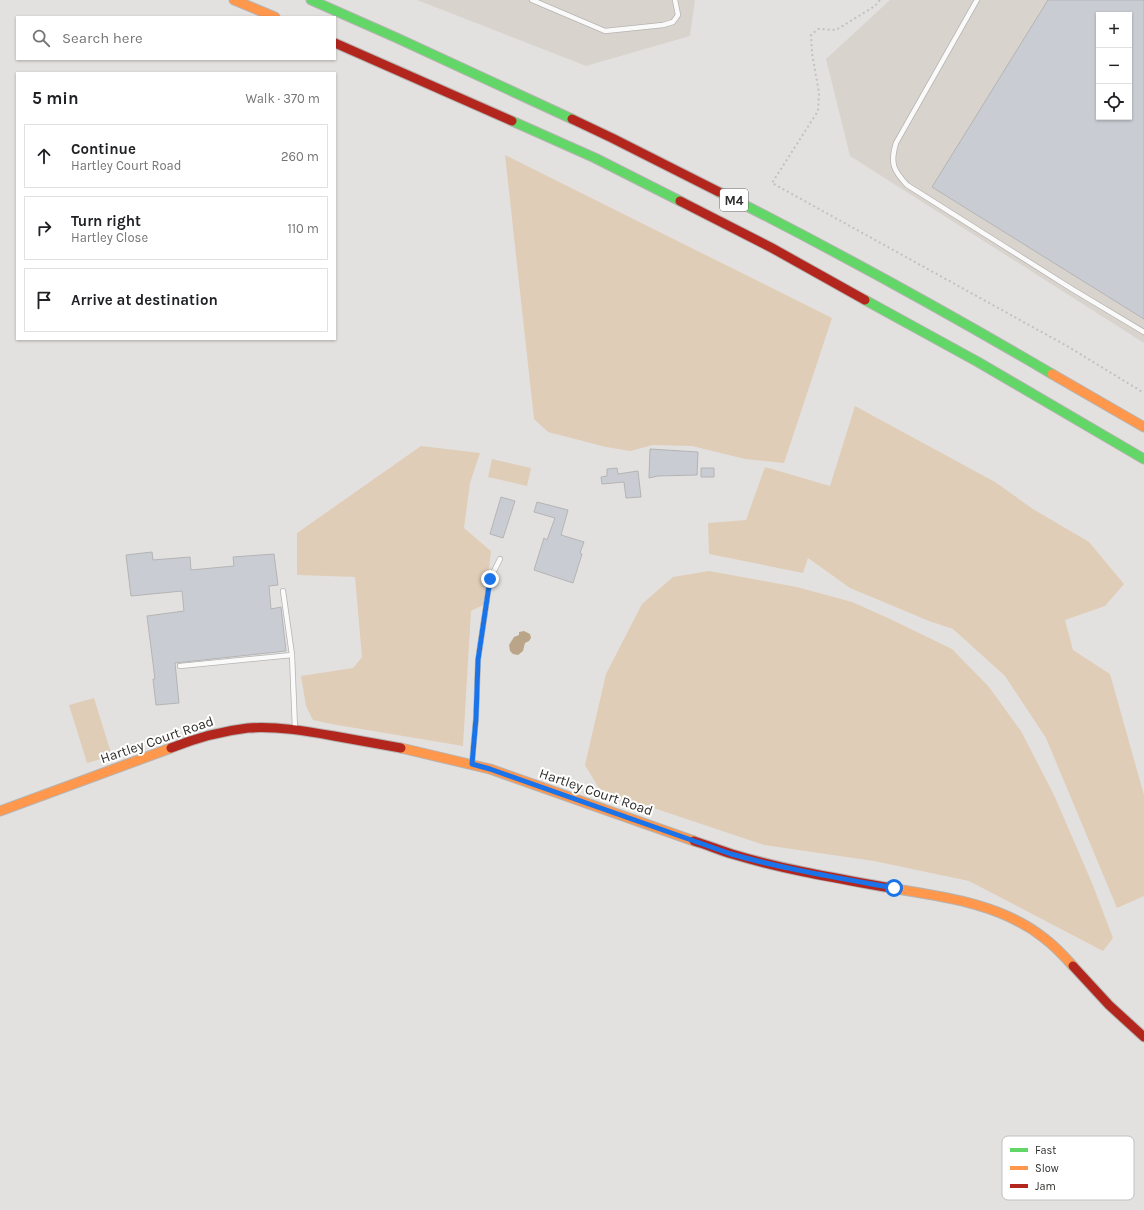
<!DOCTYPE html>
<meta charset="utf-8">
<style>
body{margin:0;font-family:Karla,sans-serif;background:#f6f6f6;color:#202124}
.controls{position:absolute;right:12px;top:12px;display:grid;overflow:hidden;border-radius:0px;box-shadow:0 1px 3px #0004}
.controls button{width:36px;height:36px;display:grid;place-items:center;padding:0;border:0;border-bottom:1px solid #e0e0e0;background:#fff;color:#202124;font:20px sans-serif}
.stop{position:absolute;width:12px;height:12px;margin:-9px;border:3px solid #1a73e8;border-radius:50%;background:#fff}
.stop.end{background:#1a73e8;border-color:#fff;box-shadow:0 1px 4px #0008}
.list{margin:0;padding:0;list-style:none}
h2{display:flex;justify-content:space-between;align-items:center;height:52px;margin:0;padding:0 16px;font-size:17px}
h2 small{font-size:13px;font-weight:400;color:#757577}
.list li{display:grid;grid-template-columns:26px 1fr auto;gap:12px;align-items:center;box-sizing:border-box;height:64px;margin:0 8px 8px;padding:0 8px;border:1px solid #e0e0e0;border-radius:0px}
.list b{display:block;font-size:15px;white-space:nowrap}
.list p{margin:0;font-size:13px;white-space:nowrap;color:#757577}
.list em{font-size:13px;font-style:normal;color:#757577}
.icon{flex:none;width:22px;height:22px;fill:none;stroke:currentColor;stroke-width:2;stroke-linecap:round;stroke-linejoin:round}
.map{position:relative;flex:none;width:1144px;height:1210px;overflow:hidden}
.search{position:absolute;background:#fff;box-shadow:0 1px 3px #0004;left:16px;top:16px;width:320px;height:44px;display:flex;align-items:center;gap:10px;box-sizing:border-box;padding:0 14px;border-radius:0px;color:#757577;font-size:15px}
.panel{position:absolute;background:#fff;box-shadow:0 1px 3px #0004;left:16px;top:72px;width:320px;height:268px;border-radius:0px}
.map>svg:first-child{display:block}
</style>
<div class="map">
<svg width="1144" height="1210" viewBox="0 0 1144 1210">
<rect width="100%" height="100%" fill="#e3e1df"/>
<path fill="#d9d3cd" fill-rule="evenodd" d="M417 0H695L690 36 586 66Z
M890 0H1144V343L850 156 826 59ZM1099 15H1129V117H1099Z"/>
<path fill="#e0cdb7" d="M505 155 832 318 784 463 745 459 692 446 653 445 630 451 606 447 548 432 534 419Z
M855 406 995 482 1033 509 1089 542 1124 584 1105 606 1065 620 1073 650 1110 674 1144 795V896L1117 908 1046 738 1005 676 953 629 929 621 850 588 808 558 803 573 709 554 708 523 746 520 765 467 830 486Z
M421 446 480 453 470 483 464 528 491 551 485 604 471 611 463 746 337 725 313 720 306 706 301 676 353 668 362 657 355 577 297 575V533Z
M492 459 531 468 527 486 488 477Z
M709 571 797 587 852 602 888 618 952 649 989 687 1021 731 1054 795 1092 883 1113 938 1103 951 969 881 874 861 764 845 600 790 585 765 606 674 642 604 673 577Z
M94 698 112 756 87 763 69 705Z"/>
<path fill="#bba589" d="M524 631 530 634 531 638 529 641 525 643 523 651 518 655 513 654 510 651 509 645 514 637 519 635V632Z"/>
<path fill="#c9cdd3" stroke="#b4b4b4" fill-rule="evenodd" d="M1048 0H1144V319L932 187ZM1099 15H1129V117H1099Z
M650 449 698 452 697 475 658 476 649 478Z
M617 468 618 474 638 471 641 497 626 498 624 482 602 484 601 477 607 476V469Z
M701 468H714V477H701Z
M501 497 515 501 503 538 490 534Z
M537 502 568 510 561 535 584 542 580 553 582 554 573 583 534 570 544 538 547 540 555 518 534 512Z
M152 552 153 560 190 557 191 570 234 566 233 557 274 554 278 585 269 586 271 609 281 607 286 651 175 663 179 703 156 705 153 679H155L147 616 184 611 182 591 131 596 126 555Z"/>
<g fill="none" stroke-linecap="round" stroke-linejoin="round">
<defs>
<path id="lane" d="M532 0 605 31 663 25 673 22 678 15 675 0
M977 0 896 143C890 163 893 170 907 185L1072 289 1144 332
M283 591 292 655 295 729
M180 666 292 655
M472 763 476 718 478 660 490 579 500 559"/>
<path id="fast" d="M311 0 397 38 572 119
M512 121 595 158 680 201
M719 192C832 249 943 310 1052 374
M865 300 978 362 1144 459"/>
<path id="slow" d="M234 0 275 17
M1052 374 1144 427
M401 748 490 769 694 841
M0 811 171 748
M896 889C947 897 1003 905 1044 938 1055 946 1064 956 1073 966"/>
<path id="jam" d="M335 43 512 121
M572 119 612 138 719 192
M680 201 772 248 865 300
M171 748C196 738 222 731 248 728 277 726 306 731 334 736 356 740 378 744 401 748
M694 841C707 845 719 850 732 854 785 870 841 879 896 889
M1073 966 1109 1005 1144 1037"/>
</defs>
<use href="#lane" stroke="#b5b4b2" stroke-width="6"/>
<use href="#fast" stroke="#b5b4b2" stroke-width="11"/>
<use href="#slow" stroke="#b5b4b2" stroke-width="11"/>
<use href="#jam" stroke="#b5b4b2" stroke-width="11"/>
<path stroke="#c2c1c1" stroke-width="2" stroke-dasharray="2 3" stroke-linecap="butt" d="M880 0 875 6 836 30 818 29 811 35 812 53 819 93 818 111 772 183 1067 346 1144 393"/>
<use href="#lane" stroke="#fbfafa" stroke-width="4.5"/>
<use href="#fast" stroke="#63d668" stroke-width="9"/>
<use href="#slow" stroke="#ff974d" stroke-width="9"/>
<use href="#jam" stroke="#b3261e" stroke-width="9"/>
</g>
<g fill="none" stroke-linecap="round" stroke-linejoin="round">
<path stroke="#1a73e8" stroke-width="5" d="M490 579 478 660 476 718 472 764 490 769 731 854C784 869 839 878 894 888"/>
</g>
<g text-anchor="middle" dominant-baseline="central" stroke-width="4" stroke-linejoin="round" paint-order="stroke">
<rect fill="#fff" stroke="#6d6d6b" stroke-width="1" x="720" y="189" width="28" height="22" rx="3"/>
<g font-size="13" font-weight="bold" fill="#2f2e2c">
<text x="734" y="200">M4</text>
</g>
<g font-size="14" fill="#2f2e2c" stroke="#fff">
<text transform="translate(157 740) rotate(-19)">Hartley Court Road</text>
<text transform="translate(596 792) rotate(19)">Hartley Court Road</text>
</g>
</g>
<rect x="1002" y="1136" width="132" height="64" rx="6" fill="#fff" stroke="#c1c0c0" stroke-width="1"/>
<rect x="1010" y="1148" width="18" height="4" fill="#63d668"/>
<rect x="1010" y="1166" width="18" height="4" fill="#ff974d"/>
<rect x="1010" y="1184" width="18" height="4" fill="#b3261e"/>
<g font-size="11" fill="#2f2e2c">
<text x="1035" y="1154">Fast</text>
<text x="1035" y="1172">Slow</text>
<text x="1035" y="1190">Jam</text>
</g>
</svg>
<div class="controls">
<button>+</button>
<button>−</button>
<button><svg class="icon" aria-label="locate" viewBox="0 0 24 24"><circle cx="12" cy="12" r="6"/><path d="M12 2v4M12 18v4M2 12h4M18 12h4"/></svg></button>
</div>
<div class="stop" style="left:894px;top:888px"></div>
<div class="stop end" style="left:490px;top:579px"></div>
<div class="search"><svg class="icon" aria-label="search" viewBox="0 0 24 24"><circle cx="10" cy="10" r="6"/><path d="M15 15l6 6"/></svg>Search here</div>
<section class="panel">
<h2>5 min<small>Walk · 370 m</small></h2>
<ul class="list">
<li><svg class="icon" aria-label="ahead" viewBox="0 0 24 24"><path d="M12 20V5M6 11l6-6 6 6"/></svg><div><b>Continue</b><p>Hartley Court Road</p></div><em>260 m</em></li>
<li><svg class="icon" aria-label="right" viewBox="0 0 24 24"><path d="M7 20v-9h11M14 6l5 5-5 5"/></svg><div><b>Turn right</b><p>Hartley Close</p></div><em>110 m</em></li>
<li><svg class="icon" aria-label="arrive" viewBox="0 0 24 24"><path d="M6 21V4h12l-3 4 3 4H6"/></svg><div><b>Arrive at destination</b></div></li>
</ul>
</section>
</div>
